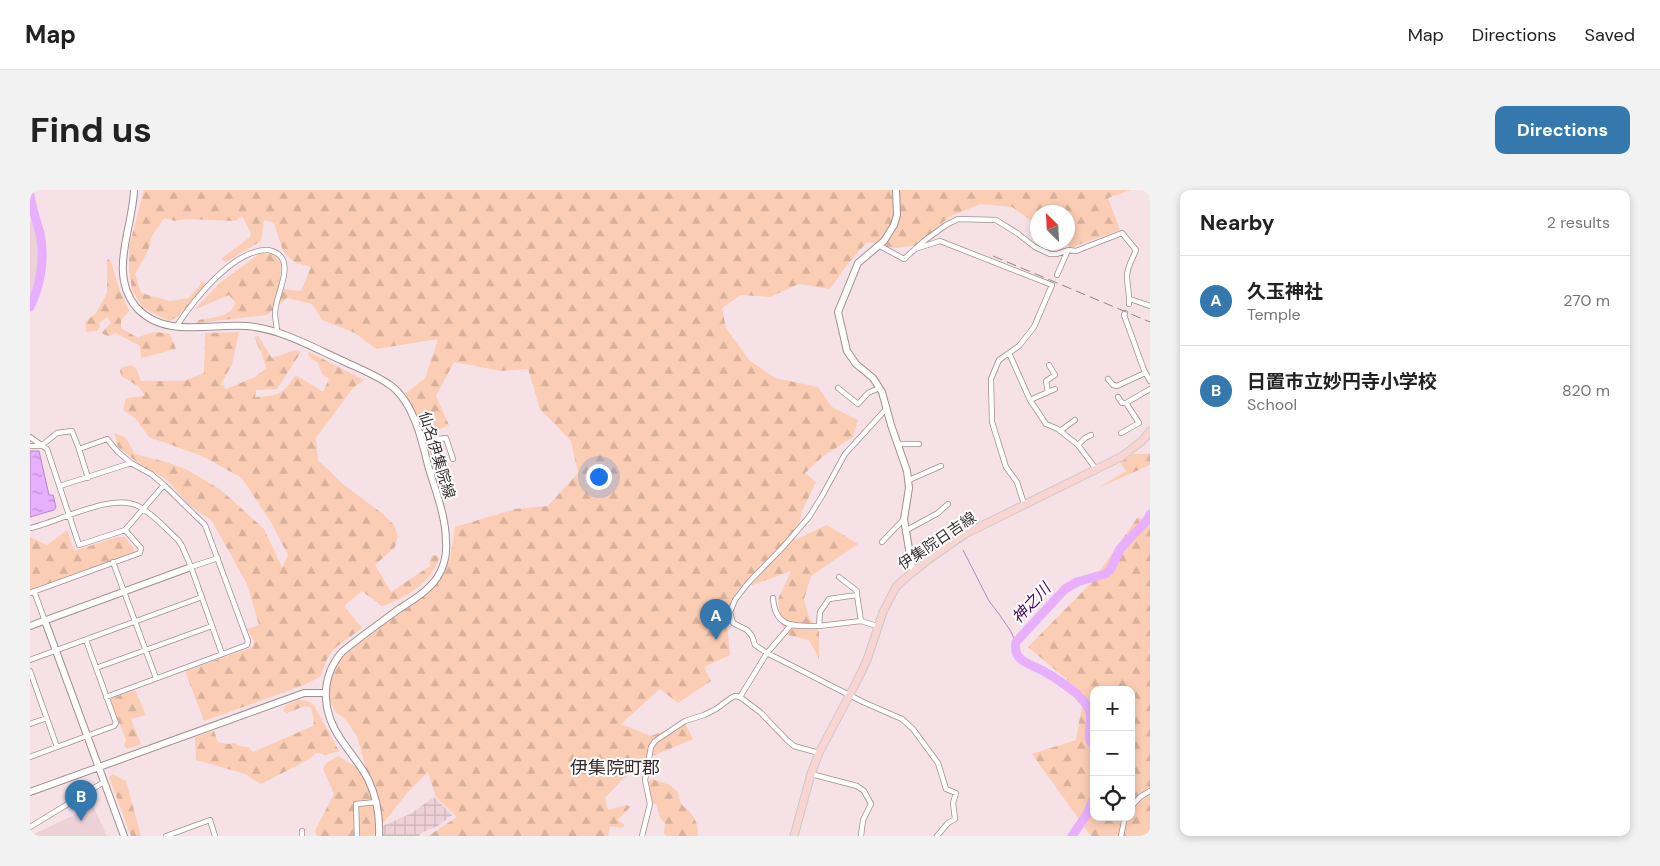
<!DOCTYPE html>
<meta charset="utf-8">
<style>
body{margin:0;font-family:"DM Sans","Noto Sans JP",sans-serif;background:#f2f2f2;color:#222}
.controls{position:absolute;right:15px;bottom:15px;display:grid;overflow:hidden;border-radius:10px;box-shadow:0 2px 8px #0003}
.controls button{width:45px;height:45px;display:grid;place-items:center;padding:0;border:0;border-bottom:1px solid #e0e0e0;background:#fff;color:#222;font:25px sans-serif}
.compass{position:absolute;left:1000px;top:15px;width:45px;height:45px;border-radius:50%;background:#fff;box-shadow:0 2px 8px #0003;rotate:336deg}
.you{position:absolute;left:568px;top:286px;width:18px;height:18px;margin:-12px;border:4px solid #fff;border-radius:50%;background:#1a73e8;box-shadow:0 0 0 8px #1a73e833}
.badge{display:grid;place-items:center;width:32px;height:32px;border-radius:50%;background:#3478ad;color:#fff;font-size:16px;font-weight:700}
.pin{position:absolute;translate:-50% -41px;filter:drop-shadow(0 1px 2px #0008)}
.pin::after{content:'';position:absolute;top:26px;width:18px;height:15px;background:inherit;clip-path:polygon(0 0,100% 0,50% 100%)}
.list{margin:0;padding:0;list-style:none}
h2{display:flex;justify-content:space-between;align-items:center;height:65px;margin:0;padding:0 20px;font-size:21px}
h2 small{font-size:16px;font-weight:400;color:#767676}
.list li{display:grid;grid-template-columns:32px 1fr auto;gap:15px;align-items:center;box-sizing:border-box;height:90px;padding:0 20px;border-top:1px solid #e0e0e0}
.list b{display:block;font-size:19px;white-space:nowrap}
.list p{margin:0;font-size:16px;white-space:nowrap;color:#767676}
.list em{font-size:16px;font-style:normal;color:#767676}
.icon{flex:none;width:28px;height:28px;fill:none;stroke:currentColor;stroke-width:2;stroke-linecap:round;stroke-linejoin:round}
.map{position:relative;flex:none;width:1120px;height:646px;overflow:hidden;border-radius:10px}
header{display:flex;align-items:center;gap:30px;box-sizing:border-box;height:70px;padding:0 25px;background:#fff;border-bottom:1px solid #e0e0e0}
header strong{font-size:24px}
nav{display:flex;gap:28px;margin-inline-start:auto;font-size:18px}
.intro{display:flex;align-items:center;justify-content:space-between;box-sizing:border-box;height:120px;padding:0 30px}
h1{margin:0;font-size:35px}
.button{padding:12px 22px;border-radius:10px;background:#3478ad;color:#fff;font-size:18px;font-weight:700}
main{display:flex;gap:30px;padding:0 30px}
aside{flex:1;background:#fff;border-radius:10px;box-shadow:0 2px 8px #0003}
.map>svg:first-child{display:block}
</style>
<header>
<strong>Map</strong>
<nav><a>Map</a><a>Directions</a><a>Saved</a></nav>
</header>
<div class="intro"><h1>Find us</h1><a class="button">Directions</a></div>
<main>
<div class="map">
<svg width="1120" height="646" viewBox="0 0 1120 646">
<defs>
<pattern id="industrial-grid" width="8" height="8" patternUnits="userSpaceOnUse" patternTransform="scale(1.25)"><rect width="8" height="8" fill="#ecd1d7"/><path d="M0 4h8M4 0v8" fill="none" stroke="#cbb4b9"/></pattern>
<pattern id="forest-firs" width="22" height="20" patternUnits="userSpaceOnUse" patternTransform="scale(1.25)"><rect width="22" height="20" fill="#fbcdb4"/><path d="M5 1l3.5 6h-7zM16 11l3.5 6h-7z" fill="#d8b09b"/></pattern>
<pattern id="water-ripples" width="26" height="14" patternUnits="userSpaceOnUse" patternTransform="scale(1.25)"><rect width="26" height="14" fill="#e8aeff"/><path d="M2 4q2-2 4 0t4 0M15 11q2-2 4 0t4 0" fill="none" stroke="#bd8ecf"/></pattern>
</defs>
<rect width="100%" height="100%" fill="#f6e2e6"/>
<path fill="#ecd1d7" d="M0 30 7 40 8 72 7 82 0 110Z
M63 616 77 646H0Z"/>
<path fill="url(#industrial-grid)" d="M404 607 422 625 408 636 391 643 389 646H352L353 636 380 624Z"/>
<path fill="url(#forest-firs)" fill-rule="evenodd" d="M114 0H1101L1078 8 1090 40 1040 58 1037 53 1038 22H1008L1007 35 982 17 950 14 919 27 888 55 865 58 837 52 817 75 800 99 769 94 740 107 711 105 692 118 696 138 719 170 745 188 788 197 802 217 828 230 823 247 792 267 775 283 786 292 772 321 765 350 797 335 828 354 781 386 774 409 779 427 789 441V469L779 450 758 445 750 432 748 409 761 381 708 400 697 433 700 465 674 477 681 491 648 513 630 499 591 534 621 546 655 533 663 549 609 572 575 608 578 620 597 615 600 617 588 630 595 635 592 638 580 636 578 646H398L427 627 406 607 398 582 378 602 343 646H287L285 641 304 604 293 579 296 573 308 566 329 579 335 575 327 546 315 529 306 523 300 511 298 499 304 479 314 465 392 407 410 387 420 369 425 337 485 319 518 316 548 283 541 251 510 219 498 179 471 181 424 172 406 206 419 235 396 246 375 204 395 188 408 149 346 159 325 143 292 130 282 114 257 108 237 125 166 133 169 130C182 127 202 128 205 112L199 105 164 120 191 92 229 64H243L251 72 250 88 254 99 271 101 281 77 264 72 253 61 244 33 234 30 231 51 196 72 191 69 220 47 221 43 212 26 205 31 155 29 145 31 134 28 122 46 118 61 105 84 111 103 140 111 159 108 173 91 176 94 149 126 139 131 113 118 102 100 99 79V57Z
M80 69 89 98 99 121 91 131V138L108 148C120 141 127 142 140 144L146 159 111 168 110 156 86 143 78 146 71 143 81 133 77 127 69 133 70 137 67 141 56 142 55 132 66 123 77 103V70Z
M209 142 202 174 191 194 196 199 225 187 236 178 232 164 224 147 228 146 242 168 265 160 271 162 247 199 226 200 225 207C249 206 252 205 266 185L293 202 299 189 292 184 288 173 278 166 279 162 334 190 323 198 286 248 288 270 314 295 353 324 364 335 368 346 365 357 345 375 361 402 400 376V370L402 366 406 365 409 368C401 393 376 408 352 416L332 401 314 416 332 438 305 458 297 469 290 487 274 495 174 531 155 481 223 457 224 451 217 439 229 435 217 394 182 331 158 314 136 289 111 275 88 257 84 243 95 247 105 264 132 271 156 279 191 300 234 339 252 377 258 365 242 334 212 288 172 266 119 247 105 228 93 220 96 208 115 206 108 196 91 186 90 180 93 177 102 175 106 178 111 191H154L174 183 175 143Z
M1120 263V275L1068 298 1096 281 1090 272 1103 264H1118Z
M1108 327 1120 335V646H1061L1002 564 1046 550 1054 504 998 457 1061 393ZM1064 500H1101V627H1064Z
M37 340 44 361 87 347H95L106 362 0 400V347L17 355Z
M105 500 116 525 101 529 111 554 98 559 94 556 96 550 80 509Z
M269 510 277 511 284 515 309 561 296 565 286 563 278 570 231 594 215 584 166 570 165 547 184 541 188 552 197 554 205 553 208 556 218 557 223 562 283 536 284 530 281 518 275 516 257 523 253 521 256 515Z
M83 584 96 591 111 646H101L79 587Z
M621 589 640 595 648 602C650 619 656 615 663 626 667 632 668 639 668 646H636L634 644 635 633 630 628 627 615 622 612 618 593Z"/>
<path fill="url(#water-ripples)" stroke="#b388c2" d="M0 261H9L19 305H23L26 317 24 320 0 327Z"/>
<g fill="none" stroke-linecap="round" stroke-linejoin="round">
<path stroke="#b388c2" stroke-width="1" d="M933 360 959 411 969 424 980 440 986 452"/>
<path stroke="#e8aeff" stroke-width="9" d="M0 5C2 18 6 31 10 43 15 67 11 95 0 117
M1064 556C1054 546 1063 535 1060 523 1059 517 1051 508 1047 504 1037 496 1026 488 1015 482 1002 474 982 472 986 452L1035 399 1047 392 1075 384 1080 380 1090 359 1119 328 1120 324
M1042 646 1057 624 1064 608"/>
<defs>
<path id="street" d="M850 56 874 69 894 51 916 35 928 29 966 30 987 43 1005 57 1020 64H1027L1038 60 1046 61 1092 43 1106 60C1103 68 1097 77 1097 86 1097 96 1100 105 1099 114
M885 59 910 51 1022 95 1004 137 989 156 969 170 961 189 962 232 976 277 987 292 994 314
M1027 85 1038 60
M1100 109 1120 116
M1095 123 1094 125 1114 180 1120 191
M146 137C163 111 203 59 238 60 244 61 250 64 253 70 259 85 245 108 245 123 245 129 247 136 247 142
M979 163 1000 210 1016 234 1028 239 1048 255 1066 279
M1078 189 1083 195 1087 196 1115 183
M808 198 828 214 838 203 849 198
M1018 202 1016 191 1025 185 1019 175
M1088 207 1092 213H1096
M1000 210 1025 199
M857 218 815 264 792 306 779 327 753 357 718 393 705 410 700 422 703 433 717 440 722 446 725 455 737 463 833 512 872 529 883 539 908 573 916 599 926 603 923 613 925 629 918 633 907 646
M1030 241 1045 230
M1091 243 1109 233 1096 213 1120 199
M0 247 17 259 49 355 95 340
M867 254H889
M1048 255 1055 248 1061 245
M0 256H11L27 243 42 241 49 259 77 249 88 262 101 273 121 284 134 295 175 335 218 451 217 455 76 507
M49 259 58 288
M401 284 407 278 401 250 416 248 423 269
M879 290 911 276
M30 296 101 273
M0 338C29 332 84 301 110 317 124 325 136 339 148 350L152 356 161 377 192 464
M875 341 908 323 918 314
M852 352 874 329
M83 372 126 488
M161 377 188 368
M809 387 827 401V405
M4 401 15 431
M0 403 110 363 111 358 95 340 134 295
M743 408C745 439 765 436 789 436
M831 431 789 436 790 422 799 409 827 405 831 431 847 436
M0 470 172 407
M66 478 182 436
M0 481 27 557
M710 507 737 463 761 435
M0 534 17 528
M0 567 84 536 86 533 56 450
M781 584 827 596 834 601 841 614 833 630 831 646
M1101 617 1110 607 1120 601
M0 637 74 592
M136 646 180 630 185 646
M272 646V641
M327 646 326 614 347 612
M612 646 620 614 615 590 621 557 625 551 655 531 674 525 686 519 701 508 705 506 710 507 730 522 757 550 764 556 789 563
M1091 646 1095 627"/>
<path id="secondary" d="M104 0C103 38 78 83 106 117 134 149 181 133 217 136 251 139 282 157 313 171 328 178 346 185 360 195 366 199 371 205 375 211 388 231 393 256 399 279 406 302 416 327 416 352 417 364 414 377 407 388 398 401 383 410 369 419 350 433 330 447 312 462 289 489 292 523 312 551 321 564 331 576 338 589 347 608 350 626 349 646
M866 0 867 25 864 35 854 51 828 73 808 122 817 161 826 174 843 188 852 202 861 235 877 281 879 298 874 329 882 377 884 381
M15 431 94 646
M0 436 161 377
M0 602 274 503H295"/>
<path id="primary" d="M764 646 781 584 789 563 829 487 837 470 853 422 866 397 872 391 898 370 935 344 1091 267 1112 251 1120 241"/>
</defs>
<use href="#street" stroke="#a18e92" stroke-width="6"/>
<use href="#secondary" stroke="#a18e92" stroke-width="8"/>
<use href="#primary" stroke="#cbc9ca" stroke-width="9"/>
<use href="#street" stroke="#fff" stroke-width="4.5"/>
<use href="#secondary" stroke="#fff" stroke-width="6"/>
<use href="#primary" stroke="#f8d5d1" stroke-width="7"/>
<path stroke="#928487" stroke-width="1" stroke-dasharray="10 5" stroke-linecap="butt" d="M963 66 1120 132"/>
</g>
<g text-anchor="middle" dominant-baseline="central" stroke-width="4" stroke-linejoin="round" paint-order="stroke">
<g font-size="15" fill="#383032" stroke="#fff">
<text transform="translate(407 265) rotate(73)">仙名伊集院線</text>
<text transform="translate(907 351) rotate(-34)">伊集院日吉線</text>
</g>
<g font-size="16" font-style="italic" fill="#4e0065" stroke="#fff">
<text transform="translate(1001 413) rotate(-47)">神之川</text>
</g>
<g font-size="18" fill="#38292d" stroke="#fff">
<text x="585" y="578">伊集院町郡</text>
</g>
</g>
</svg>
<div class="controls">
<button>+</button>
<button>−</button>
<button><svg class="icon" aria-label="locate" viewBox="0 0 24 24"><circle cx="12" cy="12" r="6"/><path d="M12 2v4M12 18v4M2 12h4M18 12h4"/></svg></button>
</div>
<svg class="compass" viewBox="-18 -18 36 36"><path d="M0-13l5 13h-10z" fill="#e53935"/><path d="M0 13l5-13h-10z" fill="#767676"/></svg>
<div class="you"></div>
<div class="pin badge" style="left:686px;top:450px">A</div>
<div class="pin badge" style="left:51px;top:631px">B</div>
</div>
<aside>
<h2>Nearby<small>2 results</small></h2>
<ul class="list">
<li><span class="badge">A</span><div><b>久玉神社</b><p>Temple</p></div><em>270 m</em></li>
<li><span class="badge">B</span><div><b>日置市立妙円寺小学校</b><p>School</p></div><em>820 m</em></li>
</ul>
</aside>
</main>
